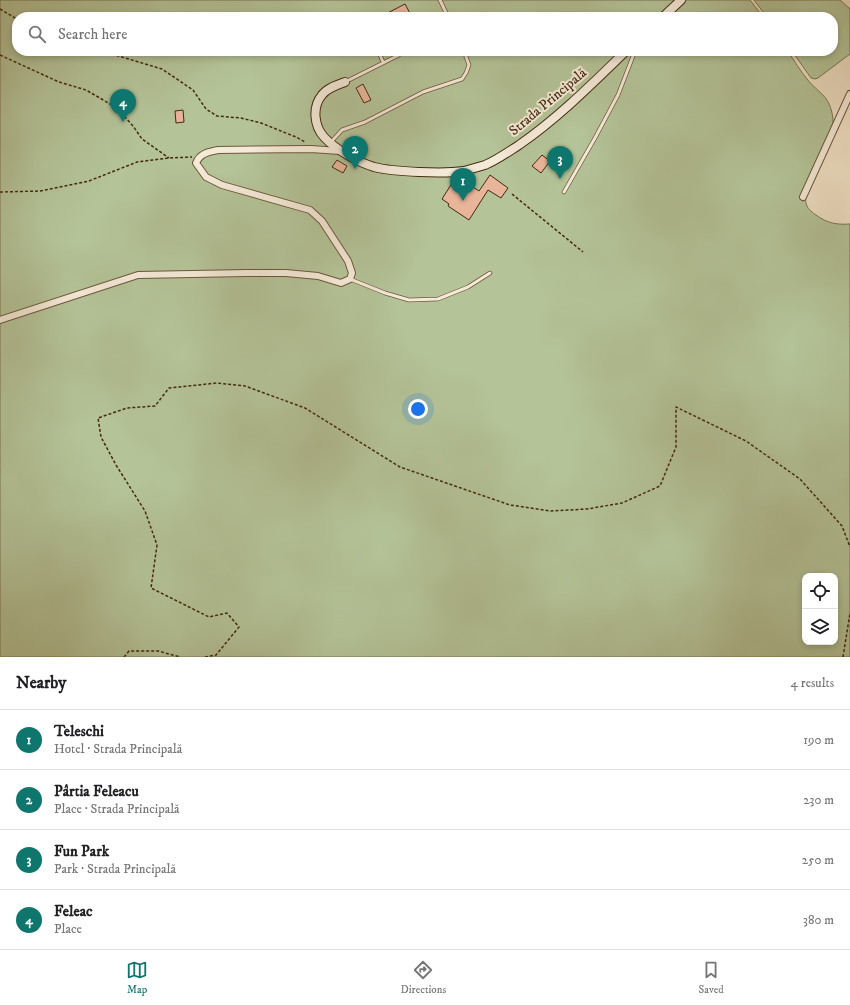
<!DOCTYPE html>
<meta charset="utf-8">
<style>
body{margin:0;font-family:"IM FELL DW Pica",serif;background:#f2f2f2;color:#202124}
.controls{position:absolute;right:12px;bottom:12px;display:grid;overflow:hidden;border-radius:8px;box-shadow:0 2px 6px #0003}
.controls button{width:36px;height:36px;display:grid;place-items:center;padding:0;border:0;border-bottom:1px solid #e0e0e0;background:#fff;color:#202124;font:20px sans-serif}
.you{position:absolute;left:418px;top:409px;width:14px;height:14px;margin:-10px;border:3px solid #fff;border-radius:50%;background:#1a73e8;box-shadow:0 0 0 6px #1a73e833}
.badge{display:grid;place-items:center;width:26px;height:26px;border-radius:50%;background:#0f766e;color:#fff;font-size:13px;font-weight:700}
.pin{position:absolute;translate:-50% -33px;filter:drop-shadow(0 1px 2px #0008)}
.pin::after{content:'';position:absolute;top:21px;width:14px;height:12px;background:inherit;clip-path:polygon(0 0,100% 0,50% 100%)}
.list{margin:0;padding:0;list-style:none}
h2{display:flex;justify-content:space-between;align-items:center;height:52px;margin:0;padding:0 16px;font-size:17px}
h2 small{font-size:13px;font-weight:400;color:#757577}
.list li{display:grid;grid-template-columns:26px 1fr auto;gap:12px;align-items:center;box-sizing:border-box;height:60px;padding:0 16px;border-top:1px solid #e0e0e0}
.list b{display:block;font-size:15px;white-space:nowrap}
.list p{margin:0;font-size:13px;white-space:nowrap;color:#757577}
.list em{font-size:13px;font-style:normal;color:#757577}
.icon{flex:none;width:22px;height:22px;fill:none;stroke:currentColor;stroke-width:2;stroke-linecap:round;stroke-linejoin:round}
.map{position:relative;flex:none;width:850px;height:657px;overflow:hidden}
.search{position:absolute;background:#fff;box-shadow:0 2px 6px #0003;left:12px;right:12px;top:12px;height:44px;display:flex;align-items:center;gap:10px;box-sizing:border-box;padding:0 14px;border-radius:16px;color:#757577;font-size:15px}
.sheet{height:292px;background:#fff}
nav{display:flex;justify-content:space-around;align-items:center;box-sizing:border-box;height:56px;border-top:1px solid #e0e0e0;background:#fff;font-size:11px;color:#757577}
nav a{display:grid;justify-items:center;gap:2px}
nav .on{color:#0f766e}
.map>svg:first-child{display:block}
</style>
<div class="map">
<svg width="850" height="657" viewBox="0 0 850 657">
<rect width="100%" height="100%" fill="#eedfc3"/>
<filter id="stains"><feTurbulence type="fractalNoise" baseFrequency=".005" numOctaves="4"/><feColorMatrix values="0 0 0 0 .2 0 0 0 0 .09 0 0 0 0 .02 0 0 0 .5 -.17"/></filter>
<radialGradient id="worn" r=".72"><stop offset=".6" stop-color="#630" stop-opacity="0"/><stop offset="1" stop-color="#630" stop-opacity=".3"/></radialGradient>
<path fill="#b4c398" stroke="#7c7653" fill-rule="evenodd" d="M0 0H750L763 17H17V51H788C794 61 800 70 807 79 820 95 830 95 833 119 835 141 798 189 807 206 808 209 813 213 816 215 827 223 836 225 850 224V657H0ZM805 576H835V642H805Z
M754 0H840L850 9V54L818 78 815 79 811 78 792 51H833V17H767Z"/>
<path fill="#e8b59b" stroke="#452a0e" d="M405 4 412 17H380L401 6Z
M363 84 371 100 364 103 356 88Z
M183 110 184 122 176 123 175 111Z
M542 155 550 161 541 173 532 166Z
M337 160 347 166 343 173 332 167Z
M490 175 508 188 501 198 488 190 469 220 448 206 449 204 442 199 454 180 462 185 464 181 479 191Z"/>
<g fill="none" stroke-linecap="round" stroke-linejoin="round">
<defs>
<path id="lane" d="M440 0 448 17
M381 51 380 55 383 62
M345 82 399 55 403 51
M331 142 342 130 365 122 423 92 462 79 466 73 469 65 464 51
M564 192 595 138 618 95 635 51
M350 279 385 293 409 300 438 299 468 287 490 273"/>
<path id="street" d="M803 197 850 94
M0 320 138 275 247 273H286L318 276 341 283 350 279 352 273 348 261 322 221 310 210 222 185 206 177 196 163C200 153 209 152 218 150L311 149 340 151"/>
<path id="secondary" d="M663 17 681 0
M345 82C337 85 327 88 322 95 312 107 314 126 324 137 336 150 358 162 374 167 394 172 444 174 464 171 471 169 478 167 485 165 497 160 508 152 519 145 558 118 592 84 626 51"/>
</defs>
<use href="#lane" stroke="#6f573b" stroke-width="4.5"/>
<use href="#street" stroke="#6f573b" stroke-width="8"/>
<use href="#secondary" stroke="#452a0e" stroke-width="10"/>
<path stroke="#452a0e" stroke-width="1.5" stroke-dasharray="3 2" stroke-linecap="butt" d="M0 9 17 19
M102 51 162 69 193 90 206 109 217 116 241 118 261 123 296 137 305 142
M0 55 59 82 86 90 117 108 133 126 142 139 169 158
M0 192 40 191 89 181 137 162 169 158 192 157
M512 194 583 252
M124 657 129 651H158L180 657
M205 657 216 655 239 627 227 613 209 617 151 588 157 545 145 511 116 465 101 437 98 418 127 408 155 406 169 388 217 383 245 386 305 408 400 467 510 505 551 511 587 509 622 503 660 486 676 447V407L746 441 800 479 842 526 850 547
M843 657 850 613"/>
<use href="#lane" stroke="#f4ead8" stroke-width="3"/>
<use href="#street" stroke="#f4ead8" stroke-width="6"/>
<use href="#secondary" stroke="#f4ead8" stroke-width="8"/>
</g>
<g text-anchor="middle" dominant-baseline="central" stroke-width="4" stroke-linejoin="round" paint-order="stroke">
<g font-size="14" fill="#452a0e" stroke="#f4ead8">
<text transform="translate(548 102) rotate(-40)">Strada Principală</text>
</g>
</g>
<rect width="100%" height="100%" filter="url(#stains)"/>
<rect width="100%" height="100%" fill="url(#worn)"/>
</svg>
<div class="controls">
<button><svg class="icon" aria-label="locate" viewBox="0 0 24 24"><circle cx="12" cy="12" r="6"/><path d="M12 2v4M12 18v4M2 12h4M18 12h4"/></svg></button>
<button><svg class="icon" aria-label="layers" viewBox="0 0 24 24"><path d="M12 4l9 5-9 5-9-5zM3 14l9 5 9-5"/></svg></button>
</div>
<div class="you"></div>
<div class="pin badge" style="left:463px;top:201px">1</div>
<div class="pin badge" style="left:355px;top:169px">2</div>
<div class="pin badge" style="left:560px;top:179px">3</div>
<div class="pin badge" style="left:123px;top:122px">4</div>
<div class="search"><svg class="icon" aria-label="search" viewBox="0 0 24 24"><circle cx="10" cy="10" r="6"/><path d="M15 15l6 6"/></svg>Search here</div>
</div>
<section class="sheet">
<h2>Nearby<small>4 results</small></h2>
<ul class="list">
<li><span class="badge">1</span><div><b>Teleschi</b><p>Hotel · Strada Principală</p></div><em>190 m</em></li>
<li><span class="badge">2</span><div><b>Pârtia Feleacu</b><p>Place · Strada Principală</p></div><em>230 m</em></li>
<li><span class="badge">3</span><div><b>Fun Park</b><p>Park · Strada Principală</p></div><em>250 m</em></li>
<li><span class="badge">4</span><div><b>Feleac</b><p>Place</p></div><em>380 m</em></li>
</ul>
</section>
<nav>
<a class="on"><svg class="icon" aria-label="map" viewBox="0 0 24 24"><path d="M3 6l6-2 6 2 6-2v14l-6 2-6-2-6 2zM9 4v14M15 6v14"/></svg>Map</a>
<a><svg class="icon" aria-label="directions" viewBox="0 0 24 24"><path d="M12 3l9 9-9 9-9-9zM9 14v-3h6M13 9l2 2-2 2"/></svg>Directions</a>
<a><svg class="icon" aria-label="saved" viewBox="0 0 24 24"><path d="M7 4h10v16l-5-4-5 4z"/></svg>Saved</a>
</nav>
